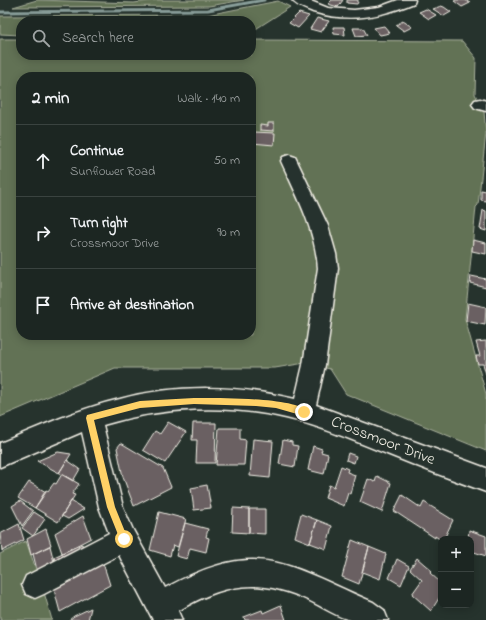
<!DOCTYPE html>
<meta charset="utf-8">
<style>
body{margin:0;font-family:"Indie Flower",sans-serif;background:#29322f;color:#f1f3f6}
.controls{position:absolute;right:12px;bottom:12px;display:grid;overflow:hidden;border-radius:8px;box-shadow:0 2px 10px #0003}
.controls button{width:36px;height:36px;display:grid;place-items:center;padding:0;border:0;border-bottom:1px solid #3a4340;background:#1c2622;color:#f1f3f6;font:20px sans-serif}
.stop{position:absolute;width:12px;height:12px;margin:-9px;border:3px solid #ffd166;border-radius:50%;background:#fff}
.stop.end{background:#ffd166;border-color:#fff;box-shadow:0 1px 4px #0008}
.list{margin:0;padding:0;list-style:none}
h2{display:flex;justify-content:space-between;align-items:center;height:52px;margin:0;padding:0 16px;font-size:17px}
h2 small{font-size:13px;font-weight:400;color:#a0a5a5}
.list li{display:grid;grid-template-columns:26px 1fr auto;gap:12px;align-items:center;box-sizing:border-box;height:72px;padding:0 16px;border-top:1px solid #3a4340}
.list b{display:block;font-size:15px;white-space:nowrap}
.list p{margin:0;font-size:13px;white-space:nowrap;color:#a0a5a5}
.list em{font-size:13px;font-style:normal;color:#a0a5a5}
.icon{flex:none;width:22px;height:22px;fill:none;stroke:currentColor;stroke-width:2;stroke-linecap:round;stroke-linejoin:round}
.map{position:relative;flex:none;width:486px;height:620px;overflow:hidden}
.search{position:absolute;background:#1c2622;box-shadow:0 2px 10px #0003;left:16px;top:16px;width:240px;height:44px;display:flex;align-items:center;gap:10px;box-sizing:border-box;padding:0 14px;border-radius:16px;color:#a0a5a5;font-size:15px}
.panel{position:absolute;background:#1c2622;box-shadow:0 2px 10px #0003;left:16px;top:72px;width:240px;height:268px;border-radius:16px}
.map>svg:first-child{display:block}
</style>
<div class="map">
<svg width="486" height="620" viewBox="0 0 486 620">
<rect width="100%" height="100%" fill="#26332d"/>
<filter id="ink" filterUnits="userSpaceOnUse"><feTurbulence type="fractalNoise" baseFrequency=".025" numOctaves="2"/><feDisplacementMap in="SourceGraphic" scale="8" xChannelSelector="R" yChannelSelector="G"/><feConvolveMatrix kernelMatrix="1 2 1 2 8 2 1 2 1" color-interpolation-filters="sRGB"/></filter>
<g filter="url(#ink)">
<path fill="#627254" stroke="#abb29e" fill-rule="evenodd" d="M37 0 134 3 156 0H244L209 6 13 7Z
M278 1 290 7 251 32V21H21V35L0 34V16L207 15Z
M0 39H21V55H251V40L462 41 476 58 475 94 478 100V105L484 112 486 133 478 205 476 207 465 319 486 394V451L346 394 330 369 305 363 275 368H115L0 417ZM21 77H251V335H21Z
M26 541 43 589 52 620H0V554Z"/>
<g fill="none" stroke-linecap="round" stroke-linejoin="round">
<path stroke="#8a9f9b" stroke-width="3" d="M0 12 208 10 264 0"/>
</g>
<path fill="#6b6062" stroke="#f4f1e8" d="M332 0H343L338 7 328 4Z
M347 0H358V2L357 4 347 3Z
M456 0H465L470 3 462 7 454 1Z
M441 6 444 7 451 12 444 16 433 9Z
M426 9 436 15 429 19 419 12Z
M299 13 309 16 298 28 289 23Z
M317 18 329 21 321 32 310 29Z
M403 21 412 27 404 31 396 25Z
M384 26 390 33 380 35 374 28Z
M333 27H344L345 35 334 34Z
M353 28H363L367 35 356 36Z
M268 123H274V131L260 130V125L268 126Z
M253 132 275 133 274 145 252 143Z
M481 190 486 191V201L481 200Z
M483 210 486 211V231L480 229Z
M473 240 486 243V254L472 251Z
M471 276 486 279V287L470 283Z
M468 303 486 307 485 325 466 321Z
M486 341V374L483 364H478L476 356H480L476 342Z
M168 422 186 432 165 463 143 450 155 431 160 434Z
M193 423H216L215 463H196L197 440H192Z
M219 428H240V439L246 440 244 465H216Z
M253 439 273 441 270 478 250 476Z
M283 440 292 442V445L298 446 295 467 279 464Z
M121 443 163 468 171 487 134 506 123 477 117 448Z
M313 446 322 449 321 452 328 454 324 474 308 470Z
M58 452 71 454 59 473 37 461Z
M348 453 356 456 354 463 346 460Z
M67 460 80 469 73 481 59 473Z
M341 466 348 469 347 472 355 475 350 494 348 493 344 506 325 498 329 485 334 487Z
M62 474 79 484 72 494 75 495 58 522 35 508 46 490 48 491 54 483 56 484Z
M377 476 391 483 382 512 360 502 368 479 375 482Z
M29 482 46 492 35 508 18 498Z
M207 485 211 508 194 510 191 488Z
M402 495 421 508 424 502 453 520 444 539 441 540 435 536V538L394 511Z
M20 501 33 511 22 526 12 506Z
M71 501 84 509 68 519 62 516Z
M233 508 249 509V533L232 532Z
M249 509H265V534L249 533Z
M34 512 45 519 33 536 22 528Z
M159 512 186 519 178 547 173 545 170 556 150 550Z
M301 514 317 520 310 543 295 537Z
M83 516 91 538 62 553 55 533Z
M317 520 332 526 326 549 310 543Z
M185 523 208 529 206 537 209 538 206 552 190 548 187 559 176 556Z
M19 524 24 540 2 551 0 534Z
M46 529 51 545 31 555 27 539Z
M469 530 486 536V556L471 551V539H468Z
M352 540 369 547 359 584 342 577Z
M82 544 84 552 56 566 54 557Z
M50 546 55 566 38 574 33 554Z
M369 547 386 554 380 579 362 572Z
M417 558 432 571 430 573 441 583V595L431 611 412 594 422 580 410 569Z
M397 559 409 566 401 585 389 578Z
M102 560 110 585 60 612 53 586Z
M281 605 286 620H245L244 617 262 610 263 613Z
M91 608 88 620H69L74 616Z"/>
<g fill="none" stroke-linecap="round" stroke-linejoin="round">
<defs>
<path id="minor" d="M292 0H308L328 8 354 10 379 7 398 0H415L414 3C381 17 348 23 313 12 306 9 296 6 292 0Z
M480 99 486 101V111L475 108 472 104 475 100Z
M289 155 295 157 297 161 328 226 336 254 338 268 325 365 316 405 486 468V492C453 480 419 467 387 454 354 441 321 426 286 418 226 404 162 407 103 425L123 507 133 530 165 588C260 537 284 564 373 602L384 610 388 620C376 620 363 620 351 620 339 618 321 606 310 601 260 577 224 583 178 611L182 620H153L119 555 44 594 35 598 26 594 22 585 26 576 109 533 99 507 82 432 0 467V443C39 427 78 409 120 399 175 384 239 385 295 399L303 365 318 268C315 229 297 196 281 161L283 157Z"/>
</defs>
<use href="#minor" stroke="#f4f1e8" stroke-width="3"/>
<use href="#minor" fill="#26332d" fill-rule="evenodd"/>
</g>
</g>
<path fill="#ffd166" d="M194 398C212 398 299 397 307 412L304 416 276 408 256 406 194 404 140 408 94 420 115 507 128 539 127 542H121L107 507 86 418 87 415 140 401Z"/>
<g text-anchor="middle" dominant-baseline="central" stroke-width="4" stroke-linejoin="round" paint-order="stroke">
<g font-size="16" fill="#f4f1e8" stroke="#26332d">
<text transform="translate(383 441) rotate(21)">Crossmoor Drive</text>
</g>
</g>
</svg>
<div class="controls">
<button>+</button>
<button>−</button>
</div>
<div class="stop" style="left:124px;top:539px"></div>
<div class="stop end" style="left:304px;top:412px"></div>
<div class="search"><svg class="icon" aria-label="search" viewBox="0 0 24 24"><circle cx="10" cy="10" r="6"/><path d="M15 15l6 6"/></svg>Search here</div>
<section class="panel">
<h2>2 min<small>Walk · 140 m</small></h2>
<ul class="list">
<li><svg class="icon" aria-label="ahead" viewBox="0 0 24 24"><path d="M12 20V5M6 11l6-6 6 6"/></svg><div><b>Continue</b><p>Sunflower Road</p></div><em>50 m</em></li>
<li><svg class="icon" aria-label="right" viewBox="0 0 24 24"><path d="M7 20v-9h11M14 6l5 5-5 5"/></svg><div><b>Turn right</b><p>Crossmoor Drive</p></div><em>90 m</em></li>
<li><svg class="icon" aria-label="arrive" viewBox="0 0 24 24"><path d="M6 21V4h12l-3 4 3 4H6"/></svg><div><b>Arrive at destination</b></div></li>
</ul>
</section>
</div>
